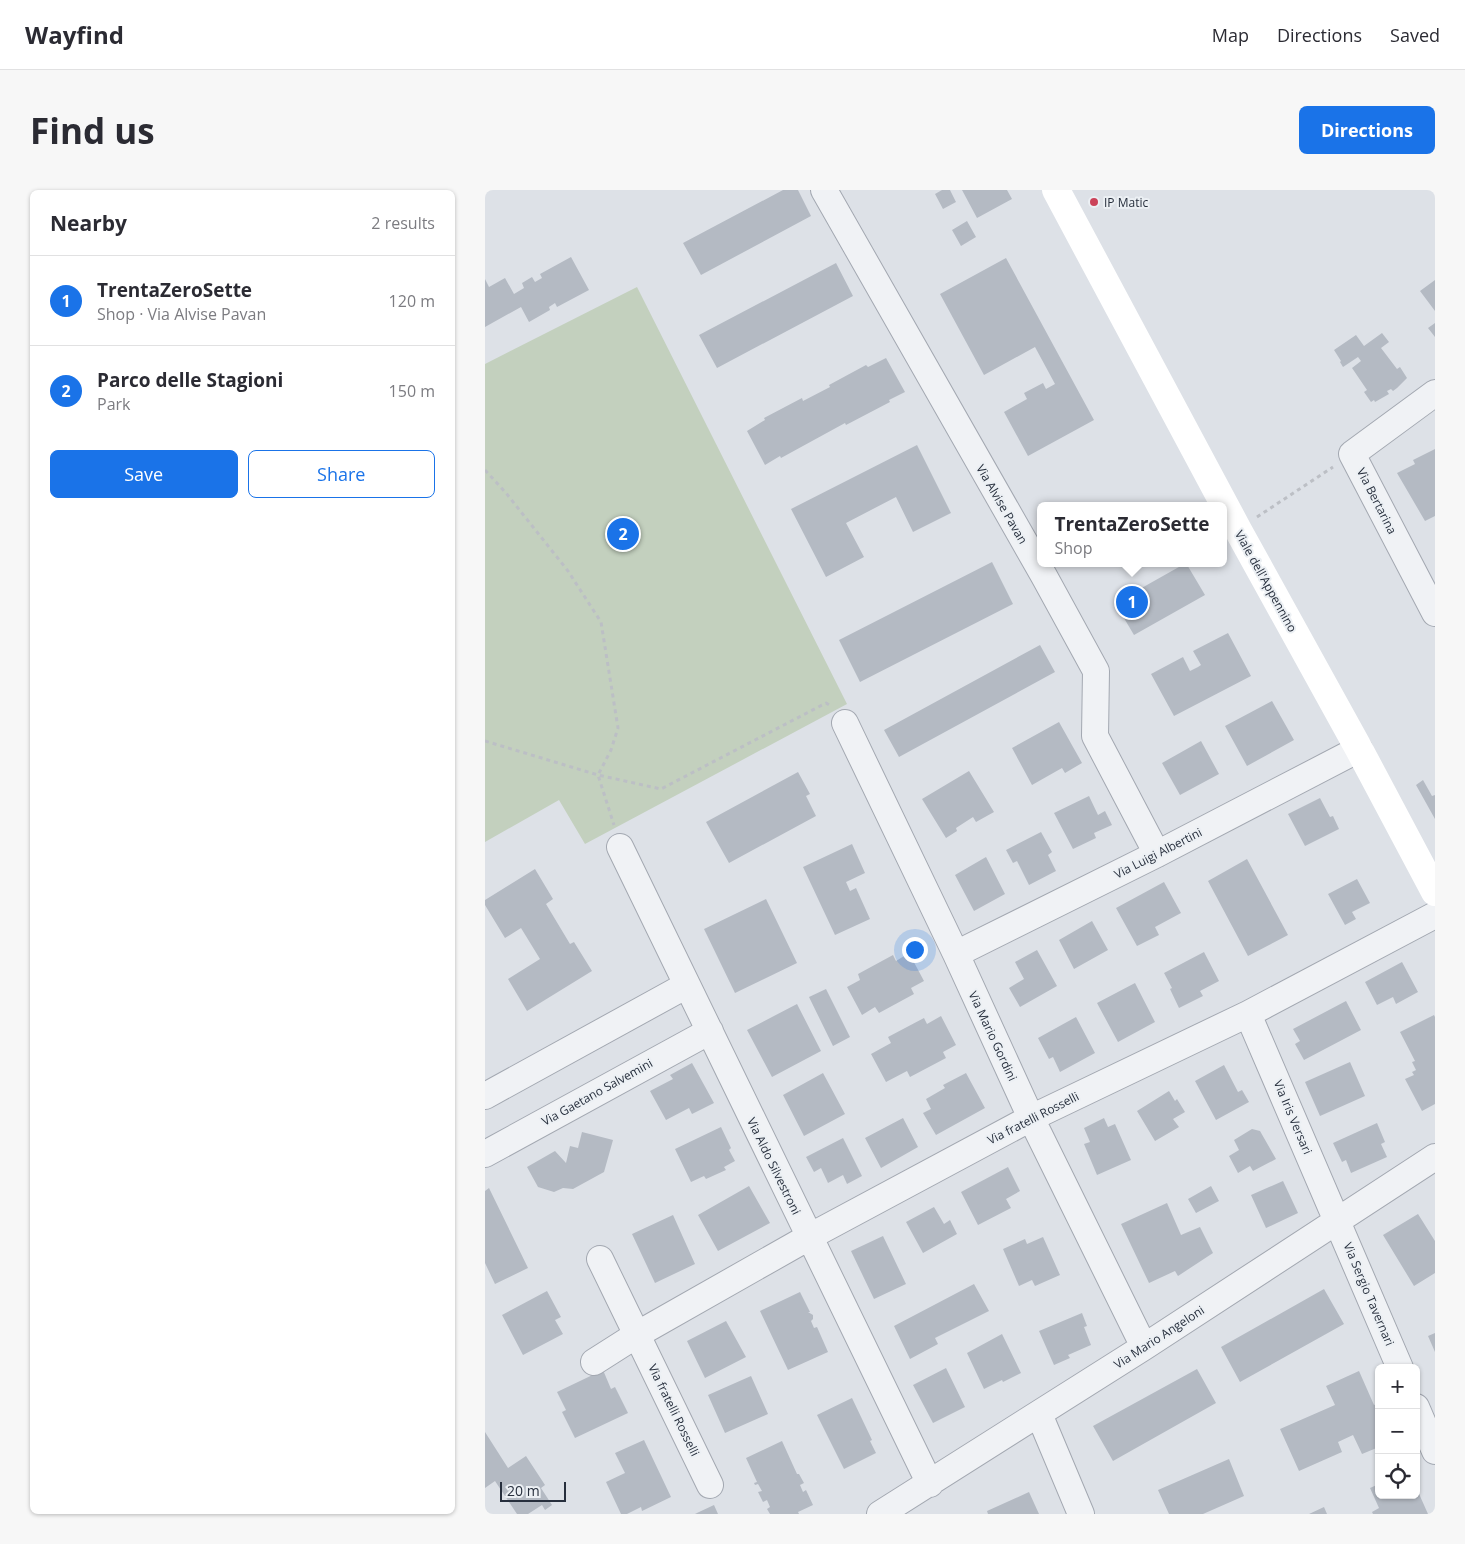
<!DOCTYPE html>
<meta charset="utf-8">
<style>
body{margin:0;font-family:"Open Sans",sans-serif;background:#f7f7f7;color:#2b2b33}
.controls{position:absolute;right:15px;bottom:15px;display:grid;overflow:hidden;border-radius:8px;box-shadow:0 1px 4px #0004}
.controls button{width:45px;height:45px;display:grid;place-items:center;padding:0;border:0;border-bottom:1px solid #e1e1e2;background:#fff;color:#2b2b33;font:25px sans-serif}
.scale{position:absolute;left:15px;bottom:12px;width:66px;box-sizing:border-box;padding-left:5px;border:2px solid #272f3d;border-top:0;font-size:14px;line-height:18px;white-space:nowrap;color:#272f3d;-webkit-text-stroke:4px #ecf0f4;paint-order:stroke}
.you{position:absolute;left:429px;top:759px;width:18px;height:18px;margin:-12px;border:4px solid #fff;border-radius:50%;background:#1a73e8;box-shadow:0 0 0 8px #1a73e833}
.badge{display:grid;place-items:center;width:32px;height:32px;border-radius:50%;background:#1a73e8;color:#fff;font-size:16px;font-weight:700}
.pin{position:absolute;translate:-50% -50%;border:2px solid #fff;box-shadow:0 1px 5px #0006}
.popup{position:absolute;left:552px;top:312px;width:190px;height:65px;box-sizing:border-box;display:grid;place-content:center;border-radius:8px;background:#fff;filter:drop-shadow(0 1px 4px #0005);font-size:16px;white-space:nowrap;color:#7c7c81}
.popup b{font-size:19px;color:#2b2b33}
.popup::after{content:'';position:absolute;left:50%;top:100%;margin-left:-10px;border:10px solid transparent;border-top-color:#fff}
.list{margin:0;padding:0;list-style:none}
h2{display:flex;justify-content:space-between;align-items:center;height:65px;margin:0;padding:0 20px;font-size:21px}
h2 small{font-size:16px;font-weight:400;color:#7c7c81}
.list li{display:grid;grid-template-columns:32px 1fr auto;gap:15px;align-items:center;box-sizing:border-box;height:90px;padding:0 20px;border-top:1px solid #e1e1e2}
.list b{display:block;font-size:19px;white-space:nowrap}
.list p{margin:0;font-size:16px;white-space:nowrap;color:#7c7c81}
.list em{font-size:16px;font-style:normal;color:#7c7c81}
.actions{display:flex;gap:10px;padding:15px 20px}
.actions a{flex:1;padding:11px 0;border:1px solid #1a73e8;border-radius:8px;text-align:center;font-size:18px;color:#1a73e8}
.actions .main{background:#1a73e8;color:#fff}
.icon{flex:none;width:28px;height:28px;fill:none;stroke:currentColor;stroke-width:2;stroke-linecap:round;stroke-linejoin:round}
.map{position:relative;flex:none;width:950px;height:1324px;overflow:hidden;border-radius:8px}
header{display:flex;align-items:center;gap:30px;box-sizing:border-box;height:70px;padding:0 25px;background:#fff;border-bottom:1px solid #e1e1e2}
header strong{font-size:24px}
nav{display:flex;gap:28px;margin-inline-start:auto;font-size:18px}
.intro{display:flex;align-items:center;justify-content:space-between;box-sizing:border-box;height:120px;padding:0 30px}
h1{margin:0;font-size:35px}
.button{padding:12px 22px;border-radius:8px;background:#1a73e8;color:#fff;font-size:18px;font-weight:700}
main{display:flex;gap:30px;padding:0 30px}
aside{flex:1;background:#fff;border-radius:8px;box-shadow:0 1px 4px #0004}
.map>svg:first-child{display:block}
</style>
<header>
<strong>Wayfind</strong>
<nav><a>Map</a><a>Directions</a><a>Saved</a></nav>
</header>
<div class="intro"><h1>Find us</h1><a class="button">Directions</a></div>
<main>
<aside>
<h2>Nearby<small>2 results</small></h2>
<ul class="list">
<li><span class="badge">1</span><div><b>TrentaZeroSette</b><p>Shop · Via Alvise Pavan</p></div><em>120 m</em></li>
<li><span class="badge">2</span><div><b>Parco delle Stagioni</b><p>Park</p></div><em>150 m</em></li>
</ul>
<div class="actions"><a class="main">Save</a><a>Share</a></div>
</aside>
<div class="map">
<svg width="950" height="1324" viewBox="0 0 950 1324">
<rect width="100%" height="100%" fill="#dde1e7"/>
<path fill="#c3d0be" d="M152 97 362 514 100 654 74 610 0 652V174Z"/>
<path fill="#b4bac3" d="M298 0H313L326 26 216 85 198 53Z
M457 0H465L471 12 458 19 450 4Z
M477 0H522L527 9 492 28Z
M482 31 491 47 476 56 467 40Z
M86 67 104 100 72 117 70 113 64 117 65 120 44 132 36 117 0 137V89L4 97 20 88 29 104 39 98 37 93 47 87 50 92 57 88 55 84Z
M521 68 609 230 543 266 519 222 542 209 539 203 558 193 561 199 570 194 550 157 499 185 455 104Z
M351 73 368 106 232 178 214 145Z
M950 90V121L935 101Z
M950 133V147L943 138Z
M897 143 904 152 896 158 912 179 915 177 922 188 912 198 908 201 906 199 902 201 904 204 890 212 889 210 886 212 879 202 882 200 867 178 876 171 873 167 858 177 855 172 856 171 849 160 871 145 879 156Z
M401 168 420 202 404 210 405 212 361 235 360 233 296 268 295 266 280 275 262 241 280 230 279 228 317 208 318 211 345 197 344 195 381 175 383 177Z
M432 255 466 323 428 342 411 307 361 333 379 367 341 387 306 319Z
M950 259V326L940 331 912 283 930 274 928 270Z
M507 372 528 414 375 492 354 450Z
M701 373 720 405 649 445 630 413Z
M743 443 766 486 689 526 666 484 698 467 705 481 713 477 716 475 708 461Z
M555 455 570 482 414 567 399 540Z
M787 511 809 550 762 576 740 536Z
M574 532 597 573 580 583 577 578 547 595 527 558Z
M716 551 734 584 695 605 677 573Z
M484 581 509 622 491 632 488 627 471 638 472 641 461 648 437 609Z
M313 582 325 604 321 606 331 626 244 673 221 632Z
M938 590 947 606 950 605V629L931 595Z
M604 606 613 625 620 621 627 635 609 643 611 648 588 659 569 623Z
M835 608 845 627 848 626 854 639 820 656 803 624Z
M556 642 567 662 563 665 571 681 544 695 532 671 528 673 521 660Z
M367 654 380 683 361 692 365 701 371 698 385 729 350 745 318 677Z
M501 667 520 704 489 721 470 685Z
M762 669 803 745 763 766 723 691Z
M50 679 68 709 61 714 85 754 89 752 107 781 42 821 23 789 55 769 36 738 20 748 0 715V710Z
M872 689 885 713 867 722 871 729 860 735 843 704Z
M679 692 696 723 670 737 674 745 652 756 631 718Z
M281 709 312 773 250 803 219 739Z
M607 731 623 760 589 779 574 750Z
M552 760 572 796 535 817 524 798 539 789 530 772Z
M719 762 734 791 715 801 718 806 694 818 685 799 687 798 679 783Z
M424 763 439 791 426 798 429 804 394 823 390 817 377 825 362 797 375 790 373 784 408 765 411 771Z
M917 772 933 802 911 814 908 807 892 815 880 792Z
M650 793 670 832 633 852 612 813Z
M341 799 365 847 348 856 324 807Z
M861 811 876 840 819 870 810 854 815 851 808 839Z
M312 814 336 861 287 887 262 840Z
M949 825 950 827V914L937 921 920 889 929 885 927 882 931 880 927 872 930 871 915 842Z
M456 826 471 855 458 862 461 868 425 887 422 881 401 892 386 864 406 853 403 847 439 828 442 834Z
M591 827 610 863 575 882 568 867 564 869 553 848Z
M865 872 880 906 835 926 820 892Z
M207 873 229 913 207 924 204 918 181 930 165 901 188 889 185 885Z
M739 875 753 902 757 900 764 912 731 930 710 891Z
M338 883 360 924 319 946 298 905Z
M481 883 500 918 451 945 438 923 446 919 441 909 460 898 458 895Z
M684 901 690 911 692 909 700 922 688 929 694 937 670 951 652 921Z
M418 928 433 957 396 978 380 948Z
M619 928 623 937 630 934 646 970 612 985 599 954 605 952 599 938Z
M892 933 900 952 896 954 902 967 866 983 861 970 857 972 848 953Z
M236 937 246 958 244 960 250 971 239 977 241 980 221 989 219 986 206 992 190 959Z
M767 939 775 941 791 969 768 981 765 976 753 983 744 966 754 960 749 950Z
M97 942 128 950 119 982 88 999 78 998 69 1002 53 997 42 977 70 961 81 973 85 956 93 958Z
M358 948 377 986 362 994 358 985 343 993 336 978 329 982 321 967Z
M523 977 535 1001 521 1009 526 1018 493 1035 476 1002Z
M798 991 813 1023 781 1038 766 1005Z
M264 996 285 1033 233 1061 213 1025Z
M726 996 734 1011 711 1023 703 1009Z
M4 998 43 1078 10 1094 0 1073V1001Z
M682 1013 696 1045 715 1037 728 1063 693 1086 690 1081 664 1093 636 1034Z
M449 1017 459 1034 465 1030 472 1044 438 1063 421 1032Z
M933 1024 950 1051V1083L929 1096 898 1045Z
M188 1025 210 1074 170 1093 147 1044Z
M398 1046 421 1094 389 1109 366 1061Z
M558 1047 575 1085 550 1096 547 1090 534 1096 518 1059 540 1049 542 1054Z
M489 1094 504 1121 450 1148 453 1154 425 1169 409 1136Z
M839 1099 859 1134 755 1192 736 1157Z
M62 1101 76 1127 70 1130 78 1144 38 1165 17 1125Z
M315 1102 325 1122H323L328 1125V1129L326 1131 329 1138 332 1137 343 1162 303 1180 275 1121Z
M597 1123 602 1136 599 1137 606 1155 583 1165 585 1168 569 1175 554 1141Z
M241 1131 261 1167 220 1188 202 1151Z
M950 1143V1162L943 1146Z
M517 1144 536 1183 518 1192 517 1190 499 1199 482 1163Z
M461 1178 480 1217 448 1233 428 1195Z
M712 1179 731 1213 628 1271 608 1236Z
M118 1180 126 1199 130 1197 143 1223 90 1248 77 1222 81 1220 72 1202Z
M874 1181 889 1215 894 1213V1257L877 1264 868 1245 853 1252 857 1262 814 1281 795 1239 850 1215 841 1196Z
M266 1186 283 1224 240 1243 223 1205Z
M367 1208 387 1250 385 1251 391 1263 359 1279 332 1225Z
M0 1242 23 1278 41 1266 60 1295 56 1298 67 1315 60 1320 57 1315 43 1324H32L10 1291 0 1298Z
M159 1250 186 1307 157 1321 156 1317 142 1324H136L121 1292 140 1283 130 1263Z
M297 1251 312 1284H314L319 1293 315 1295 318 1302 321 1300 328 1315 313 1322 314 1324H285L282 1319 285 1317 282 1310 278 1312 273 1302 277 1301 273 1294 270 1295 269 1293 272 1292 261 1268Z
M744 1269 759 1306 718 1324H684L673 1300Z
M894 1294V1305H931V1297L943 1324H888L887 1322 894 1318 885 1298Z
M544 1302 554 1324H503L502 1321Z
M229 1315 233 1324H210L214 1322Z
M839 1317 842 1324H824Z"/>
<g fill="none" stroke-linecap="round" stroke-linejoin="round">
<defs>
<path id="minor" d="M339 0 559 386 611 481 610 546 672 664
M950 203 867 264 950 423
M360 533 471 764 546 928 659 1157
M135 657 445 1294
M471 764 672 664 874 559
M763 824 915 1178
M0 906 202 795
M0 964 225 841
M115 1069 225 1295
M109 1172 153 1144 324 1047 546 928 763 824 950 725
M931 1217 950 1261
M554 1224 596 1324
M395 1324 659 1157 950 967"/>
</defs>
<use href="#minor" stroke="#a3a8b1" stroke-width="28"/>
<path stroke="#bcbfc5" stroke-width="3" stroke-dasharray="4 4" stroke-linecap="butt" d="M0 280 21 303 83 381 116 432 133 538 126 560 113 585 129 635
M772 327 848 277
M0 551 113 585 176 599 341 513 346 516"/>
<use href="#minor" stroke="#f0f2f5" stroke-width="26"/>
<path stroke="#fff" stroke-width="28" d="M571 0 753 340 874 559 950 702"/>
</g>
<circle fill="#cb4359" stroke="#ecf0f4" stroke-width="2" cx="609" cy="12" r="5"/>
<g text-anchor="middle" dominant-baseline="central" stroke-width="4" stroke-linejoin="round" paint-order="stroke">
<g font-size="12" fill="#272f3d" stroke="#ecf0f4" text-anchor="start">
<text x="619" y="12">IP Matic</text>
</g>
<g font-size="12" fill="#272f3d" stroke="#ecf0f4">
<text transform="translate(892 311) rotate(63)">Via Bertarina</text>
<text transform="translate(517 314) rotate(60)">Via Alvise Pavan</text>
<text transform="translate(781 391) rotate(61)">Viale dell'Appennino</text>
<text transform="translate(673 663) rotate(-27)">Via Luigi Albertini</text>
<text transform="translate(508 846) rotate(65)">Via Mario Gordini</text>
<text transform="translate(112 902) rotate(-29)">Via Gaetano Salvemini</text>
<text transform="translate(808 927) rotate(67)">Via Iris Versari</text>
<text transform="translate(548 928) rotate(-27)">Via fratelli Rosselli</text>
<text transform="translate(289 976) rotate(64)">Via Aldo Silvestroni</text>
<text transform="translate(884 1104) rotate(67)">Via Sergio Tavernari</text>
<text transform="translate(674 1147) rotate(-33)">Via Mario Angeloni</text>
<text transform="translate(189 1220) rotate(64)">Via fratelli Rosselli</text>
</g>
</g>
</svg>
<div class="controls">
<button>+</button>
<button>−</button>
<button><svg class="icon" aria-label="locate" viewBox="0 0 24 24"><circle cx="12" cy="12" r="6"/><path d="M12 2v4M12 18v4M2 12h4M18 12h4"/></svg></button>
</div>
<div class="scale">20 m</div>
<div class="you"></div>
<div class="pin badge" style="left:647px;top:412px">1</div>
<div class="popup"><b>TrentaZeroSette</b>Shop</div>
<div class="pin badge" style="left:138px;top:344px">2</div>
</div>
</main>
